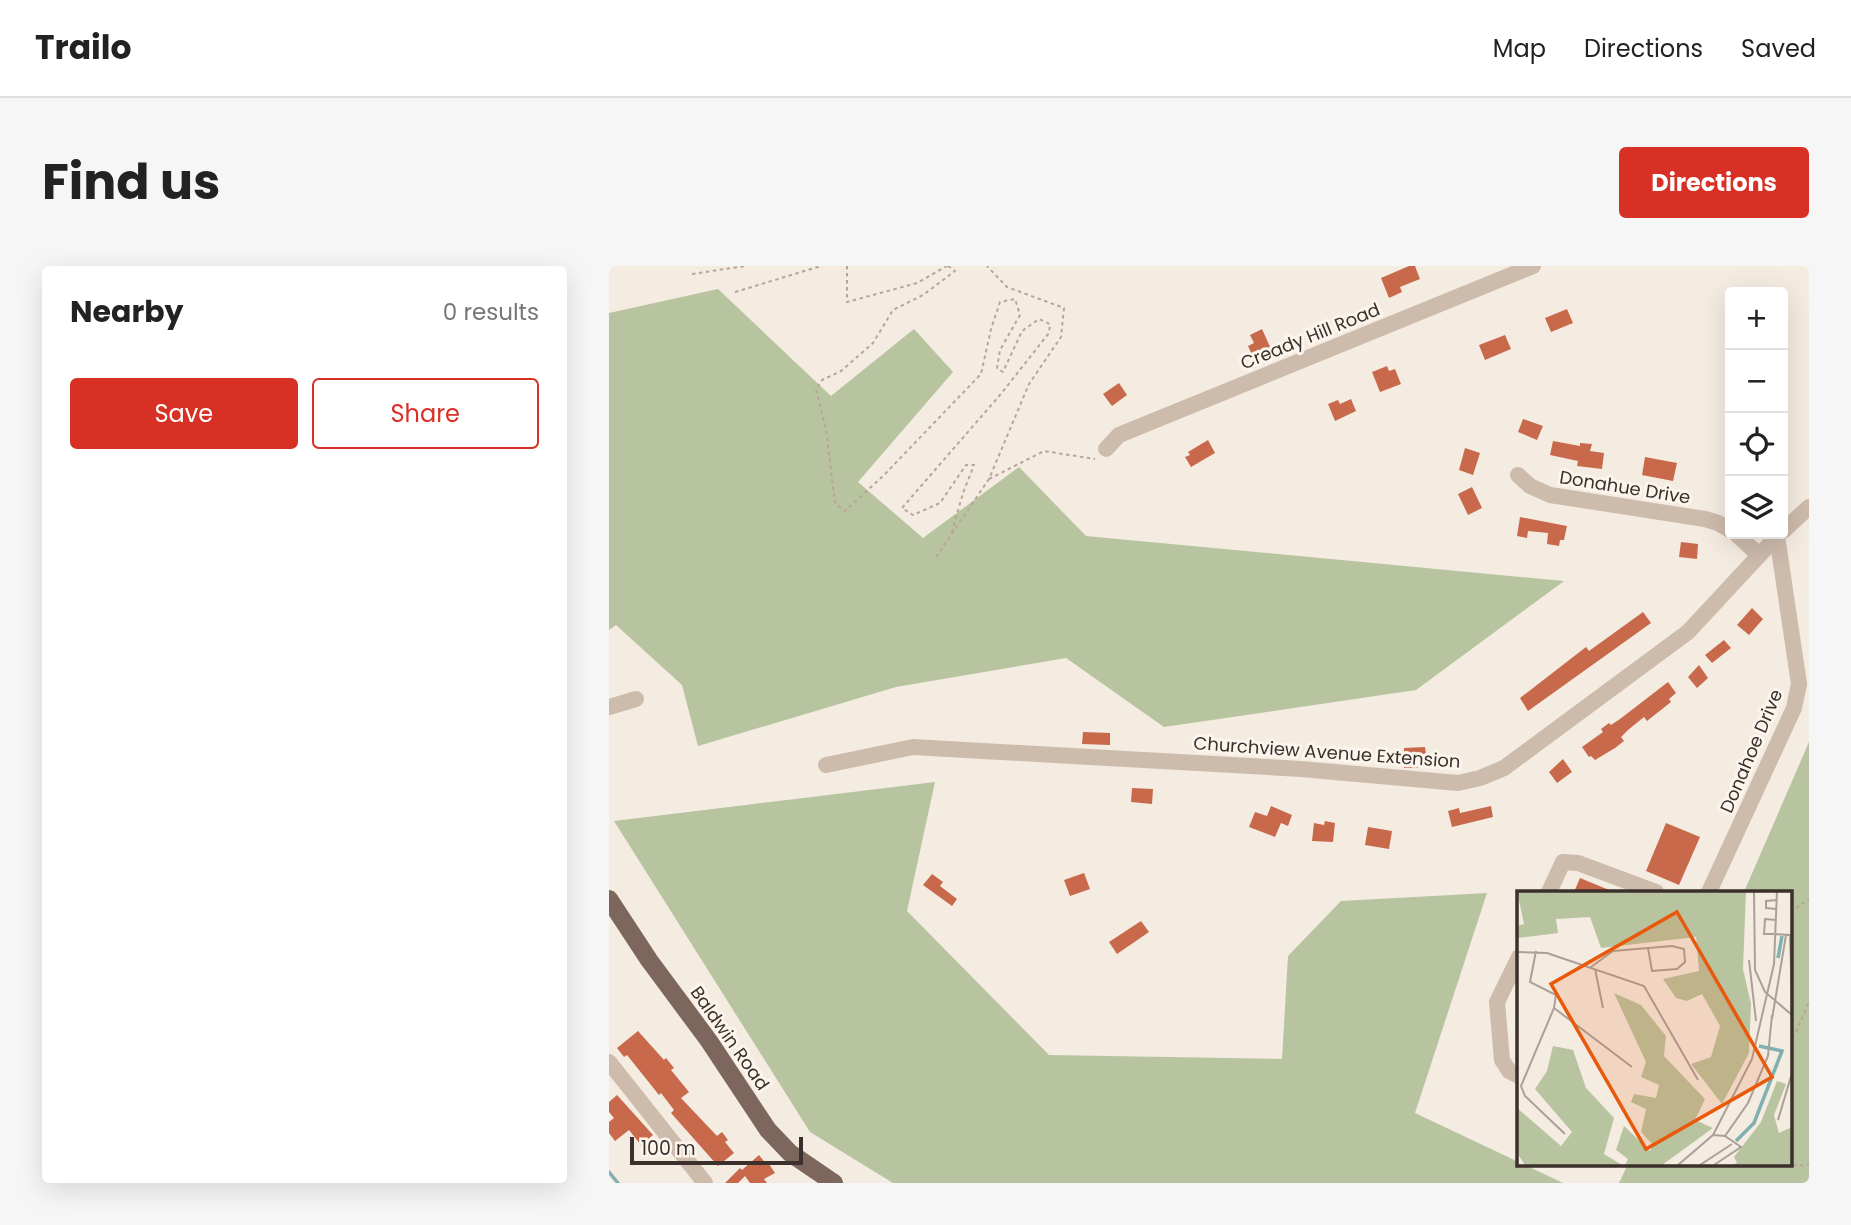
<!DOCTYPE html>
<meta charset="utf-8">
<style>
body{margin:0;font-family:Poppins,sans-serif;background:#f6f6f6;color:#222}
.controls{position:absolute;right:21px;top:21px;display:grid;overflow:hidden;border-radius:7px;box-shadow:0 7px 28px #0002}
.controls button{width:63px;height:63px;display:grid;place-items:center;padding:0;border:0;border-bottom:2px solid #e0e0e0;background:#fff;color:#222;font:35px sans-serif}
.scale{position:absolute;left:21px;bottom:18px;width:173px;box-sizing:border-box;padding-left:7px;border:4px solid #3b302b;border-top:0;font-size:19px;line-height:24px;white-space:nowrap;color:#3b302b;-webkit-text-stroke:5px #fbf5ee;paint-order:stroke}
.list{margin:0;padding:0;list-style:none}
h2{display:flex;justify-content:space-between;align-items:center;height:91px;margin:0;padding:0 28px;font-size:30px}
h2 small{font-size:23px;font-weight:400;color:#767676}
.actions{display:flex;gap:14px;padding:21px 28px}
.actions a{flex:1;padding:16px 0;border:2px solid #d93025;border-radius:7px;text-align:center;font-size:24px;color:#d93025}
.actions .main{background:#d93025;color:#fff}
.icon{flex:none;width:38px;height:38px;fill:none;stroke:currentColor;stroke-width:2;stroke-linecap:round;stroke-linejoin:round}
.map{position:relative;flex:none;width:1200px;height:917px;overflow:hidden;border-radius:7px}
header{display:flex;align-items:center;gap:42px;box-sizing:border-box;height:98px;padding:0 35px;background:#fff;border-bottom:2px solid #e0e0e0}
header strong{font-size:33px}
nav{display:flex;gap:38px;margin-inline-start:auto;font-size:24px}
.intro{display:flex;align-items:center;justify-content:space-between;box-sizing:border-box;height:168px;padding:0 42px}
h1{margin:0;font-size:49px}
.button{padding:18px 32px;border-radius:7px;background:#d93025;color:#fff;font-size:24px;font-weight:700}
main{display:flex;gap:42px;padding:0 42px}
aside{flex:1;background:#fff;border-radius:7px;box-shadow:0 7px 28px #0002}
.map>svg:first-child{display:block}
</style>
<header>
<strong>Trailo</strong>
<nav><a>Map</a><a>Directions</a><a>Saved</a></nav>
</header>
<div class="intro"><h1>Find us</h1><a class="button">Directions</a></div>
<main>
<aside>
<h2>Nearby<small>0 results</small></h2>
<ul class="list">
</ul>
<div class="actions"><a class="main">Save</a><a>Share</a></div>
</aside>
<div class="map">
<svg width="1200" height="917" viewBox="0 0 1200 917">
<rect width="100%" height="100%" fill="#f4ebe1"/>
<path fill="#b8c4a0" d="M109 23 222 130 305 63 344 106 249 216 314 272 410 201 477 270 955 315 807 424 555 461 457 392 287 421 89 480 73 419 7 359 0 364V47Z
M1200 476V917H1010L1019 898H1181V626H1135Z
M326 516 298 645 440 789 673 793 679 690 732 635 878 627 806 847 954 917H284L201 866 5 555Z"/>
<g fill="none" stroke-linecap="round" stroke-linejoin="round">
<path stroke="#7fb0b2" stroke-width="3.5" d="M0 906 9 917"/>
</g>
<path fill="#c8694b" d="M800 0H806L811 13 791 21 793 26 780 32 772 12Z
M958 43 964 57 942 66 936 52Z
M653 63 662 83 644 91 639 80 645 77 641 69Z
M896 69 902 83 876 94 870 79Z
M778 100 780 105 786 103 792 118 771 126 763 106Z
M510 117 518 129 503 140 494 128Z
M742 133 747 145 726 155 719 138 729 134 731 138Z
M914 153 934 160 928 174 909 166Z
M599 174 606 187 582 201 576 191 581 189 579 186Z
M944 175 971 180V177L983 178 981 185 995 187 993 203 968 200 969 195 941 189Z
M856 182 871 187 864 209 850 204Z
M1036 191 1068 197 1064 215 1033 209Z
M863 221 873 242 859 249 849 228Z
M911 251 958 260 955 274H951L950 280 938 278 939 267 919 265 918 272 908 270Z
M1072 276 1089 278 1088 293 1070 291Z
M1143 342 1154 353 1140 369 1128 359Z
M1034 346 1042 357 919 445 911 432 977 381 980 385Z
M1115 374 1122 382 1103 397 1096 389Z
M1090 399 1099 412 1088 422 1079 411Z
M1059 416 1067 427 1060 433 1062 436 1038 455 1035 451 1019 464 1012 471 1015 475 1006 482 986 494 982 490 980 491 973 481 994 466 992 463 1000 457 1002 459 1011 453Z
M474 466 501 467V479L473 478Z
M816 481 817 489H824L825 501 795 502V482Z
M954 493 963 506 948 517 940 506Z
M523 522 544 523 543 538 522 536Z
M662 540 683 549 679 560 672 557 666 571 640 561 646 546 658 550Z
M882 540 884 551 843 561 839 545 850 542 851 547Z
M716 555 726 557 724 576 703 575 705 557 715 559Z
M1057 557 1091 571 1070 619 1037 605Z
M759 561 783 565 780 583 756 579Z
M475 607 481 623 461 630 455 614Z
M323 608 334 616 331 620 348 633 343 640 314 619Z
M971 612 1005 626H965Z
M532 655 540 666 508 688 500 676Z
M29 765 55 794 57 792 65 802 62 804 80 826 72 832 108 870 113 866 119 874 116 876 125 887 109 900 62 847 65 844 52 827 50 829 18 789 15 791 8 782Z
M8 829 44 869 32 879 20 864 6 875 0 867V856L5 852 0 846V836Z
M150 889 158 899 160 898 166 907 155 913 158 917H141L136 910 129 917H116L131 902 133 904Z"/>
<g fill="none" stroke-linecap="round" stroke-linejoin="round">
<path stroke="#b9a596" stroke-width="2" stroke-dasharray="3.5 3.5" stroke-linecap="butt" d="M238 0V36L308 17 338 0
M339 0 346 5 314 29 284 44 264 77 232 105 213 114 207 124 217 163 226 237 236 245 274 210 372 108 382 63 391 36 406 33 411 49 391 84 388 102 394 106 413 65 430 53 441 58 440 67 391 129 293 242 304 249 331 237 357 199H365L354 227 342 269
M83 8 136 0
M126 26 212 0
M380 213 435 185 486 193
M327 291 380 213 420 118 452 71 455 42 398 21 378 0
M1181 646 1200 633
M1181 779 1200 736
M1156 900 1200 899"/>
<path stroke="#cdbbac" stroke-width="16" d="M497 183 510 169 924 0
M909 209 921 220 941 229 1096 253 1109 257 1121 264
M1174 265 1200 241
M1127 268 1149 288
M0 441 27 433
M217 499 304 481 692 503 849 517 871 512 895 502 1079 366 1170 268
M940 626 954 596 969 597 1047 626
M1100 626 1185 442 1190 418 1168 270
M910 691 888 736 893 794 900 805 910 810
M0 796 96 917"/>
<path stroke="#7d675c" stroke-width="18" d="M0 633 40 694 100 775 159 864 181 887 225 917"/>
</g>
<g text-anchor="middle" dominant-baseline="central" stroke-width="6" stroke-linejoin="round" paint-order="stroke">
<g font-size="18" fill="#3b302b" stroke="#fbf5ee">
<text transform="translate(701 70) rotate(-22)">Cready Hill Road</text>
<text transform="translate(1016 221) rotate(9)">Donahue Drive</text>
<text transform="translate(1142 485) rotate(-67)">Donahoe Drive</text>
<text transform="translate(718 486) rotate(4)">Churchview Avenue Extension</text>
<text transform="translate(121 772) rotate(55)">Baldwin Road</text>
</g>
</g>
<g transform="translate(908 625)">
<rect width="275" height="275" fill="#f4ebe1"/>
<path d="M0 0H229L226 78 234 113 232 162 205 213 174 173 194 166 203 135 185 103 170 110 159 107 146 88 182 80 179 46 84 57 73 26 39 28 41 42 0 47V35L7 33ZM97 102 124 114 149 145 147 165 188 208 178 229 196 237 145 274H108L111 268 99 259 107 235 133 260 136 254 124 241 129 218 114 211 117 203 139 207 142 194 124 186 129 171ZM36 155 56 159 69 197 97 227 87 263 105 274H8L0 262V217L44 255 55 241 18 198 30 180ZM260 190 269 193 257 224 262 242 275 236V274H215L220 272 217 266 244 231Z" fill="#b8c4a0"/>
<path fill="none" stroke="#7fb0b2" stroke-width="3.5" d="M261 67 265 45M219 250 237 232 265 160 242 155"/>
<path fill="none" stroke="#aaa098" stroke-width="2" d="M237 0 238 79 248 101 275 124M259 9 249 10V17L259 18M257 43H247L248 28 259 29M258 43 273 44 275 111M19 60 13 91 39 104 37 117 4 195 8 205 48 243M0 61 30 62 127 95 181 189M232 69 239 130M74 76 96 60 155 55 167 58 168 71 160 78 135 80 131 57M78 78 86 117M37 117 115 176M255 128 269 44M261 229 275 182M196 244 208 245 231 212 251 165 255 124M161 274 196 244 235 168 257 73 260 0M183 274 215 253M197 274 224 256 208 245"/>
<path fill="#e8590c" fill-opacity="0.15" stroke="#e8590c" stroke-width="3.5" d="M160 21 255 186 129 258 34 93Z"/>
<rect width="275" height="275" fill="none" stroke="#3b302b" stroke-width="3.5"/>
</g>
</svg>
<div class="controls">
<button>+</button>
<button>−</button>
<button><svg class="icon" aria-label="locate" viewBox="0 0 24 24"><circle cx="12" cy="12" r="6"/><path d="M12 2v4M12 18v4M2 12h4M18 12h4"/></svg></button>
<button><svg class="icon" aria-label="layers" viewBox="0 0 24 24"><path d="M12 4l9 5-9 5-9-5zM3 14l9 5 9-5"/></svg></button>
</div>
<div class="scale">100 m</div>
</div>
</main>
